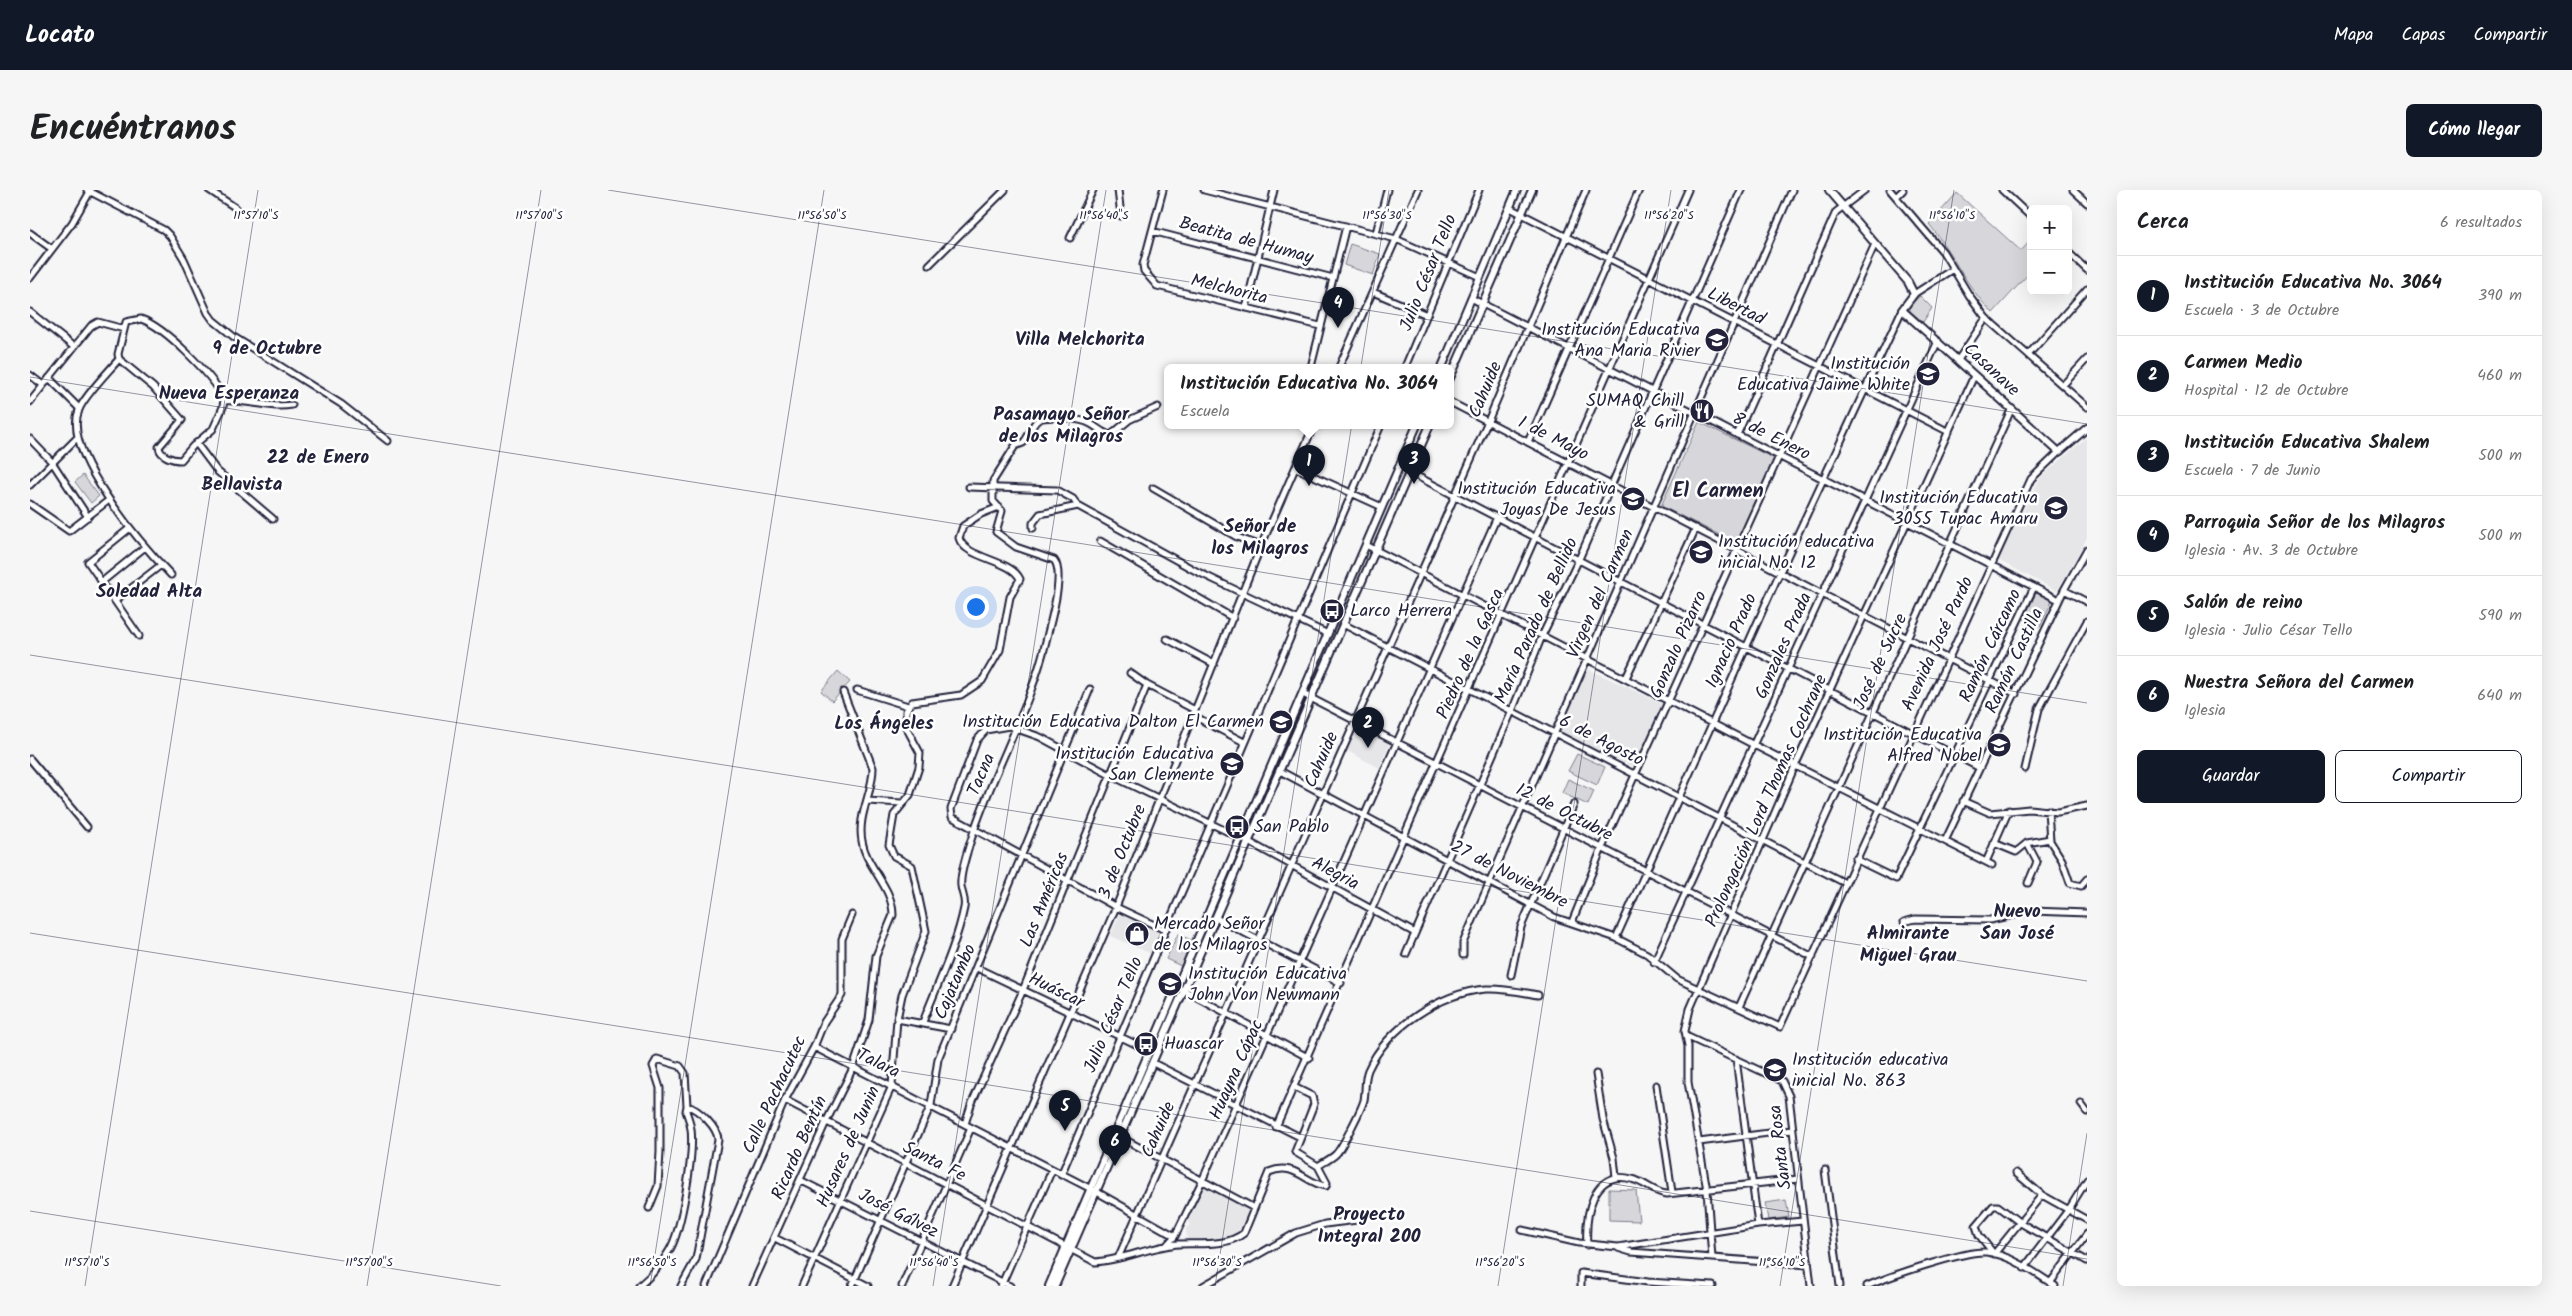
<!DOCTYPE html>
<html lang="es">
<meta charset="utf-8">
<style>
body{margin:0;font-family:Kalam,sans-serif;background:#f6f6f6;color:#202124}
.controls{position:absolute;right:15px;top:15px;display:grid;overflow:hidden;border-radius:8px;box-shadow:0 5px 20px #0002}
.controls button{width:45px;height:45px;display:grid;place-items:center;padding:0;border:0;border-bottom:1px solid #e0e0e0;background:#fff;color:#202124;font:25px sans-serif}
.you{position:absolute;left:945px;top:416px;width:18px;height:18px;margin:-12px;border:4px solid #fff;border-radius:50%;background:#1a73e8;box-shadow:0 0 0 8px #1a73e833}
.badge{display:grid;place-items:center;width:32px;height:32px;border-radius:50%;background:#111827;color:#fff;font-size:16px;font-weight:700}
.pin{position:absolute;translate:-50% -41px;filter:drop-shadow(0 1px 2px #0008)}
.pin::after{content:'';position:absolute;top:26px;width:18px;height:15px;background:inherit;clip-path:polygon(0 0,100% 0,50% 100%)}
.popup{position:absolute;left:1134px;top:174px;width:290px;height:65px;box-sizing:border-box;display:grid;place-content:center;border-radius:8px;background:#fff;filter:drop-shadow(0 1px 4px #0005);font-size:16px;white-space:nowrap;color:#757577}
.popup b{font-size:19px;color:#202124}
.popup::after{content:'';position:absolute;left:50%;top:100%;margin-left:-10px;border:10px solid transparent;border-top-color:#fff}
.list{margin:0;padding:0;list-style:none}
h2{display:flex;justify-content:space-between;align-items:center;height:65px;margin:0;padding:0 20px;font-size:21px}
h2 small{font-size:16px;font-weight:400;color:#757577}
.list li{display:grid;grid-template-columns:32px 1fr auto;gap:15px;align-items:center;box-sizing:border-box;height:80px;padding:0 20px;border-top:1px solid #e0e0e0}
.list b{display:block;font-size:19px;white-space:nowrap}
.list p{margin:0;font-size:16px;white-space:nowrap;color:#757577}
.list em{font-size:16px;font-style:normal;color:#757577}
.actions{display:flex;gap:10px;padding:15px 20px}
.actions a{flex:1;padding:11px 0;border:1px solid #111827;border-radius:8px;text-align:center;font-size:18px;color:#111827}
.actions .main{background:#111827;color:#fff}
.map{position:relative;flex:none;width:2057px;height:1096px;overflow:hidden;border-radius:8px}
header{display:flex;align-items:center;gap:30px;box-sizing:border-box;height:70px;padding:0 25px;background:#111827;color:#fff}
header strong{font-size:24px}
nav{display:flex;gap:28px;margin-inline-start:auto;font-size:18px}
.intro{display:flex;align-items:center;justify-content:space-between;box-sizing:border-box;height:120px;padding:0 30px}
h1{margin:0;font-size:35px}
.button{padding:12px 22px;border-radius:8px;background:#111827;color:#fff;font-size:18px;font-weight:700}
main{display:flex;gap:30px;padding:0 30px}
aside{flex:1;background:#fff;border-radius:8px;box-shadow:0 5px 20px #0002}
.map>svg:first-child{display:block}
</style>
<header>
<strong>Locato</strong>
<nav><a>Mapa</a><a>Capas</a><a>Compartir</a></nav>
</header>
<div class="intro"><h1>Encuéntranos</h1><a class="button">Cómo llegar</a></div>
<main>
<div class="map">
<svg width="2057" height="1096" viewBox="0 0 2057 1096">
<rect width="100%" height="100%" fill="#f6f6f7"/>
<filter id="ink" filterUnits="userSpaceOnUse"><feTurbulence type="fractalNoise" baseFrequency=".02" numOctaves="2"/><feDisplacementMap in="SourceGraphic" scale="10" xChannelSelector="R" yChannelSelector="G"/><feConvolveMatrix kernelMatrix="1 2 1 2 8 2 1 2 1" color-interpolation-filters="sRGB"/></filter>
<g filter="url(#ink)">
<path fill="#e6e6e9" d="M2057 247V348L2027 401 1968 370 2010 288Z
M1558 479 1635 515 1606 578 1529 542Z
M1325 537H1329L1358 552 1359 555 1349 578 1316 560Z
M1091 722 1134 742 1124 765 1080 746Z
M1177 997 1220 1019 1206 1046 1174 1051 1157 1050 1156 1038 1160 1035 1158 1032 1174 998Z"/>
<path fill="#d7d7db" stroke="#7c7c8b" d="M1927 3 1991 61 2001 50V81L1963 123C1937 99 1922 62 1899 34Z
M1320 54 1350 64 1343 85 1314 75Z
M1890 106 1902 118 1893 132 1880 121V115Z
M1669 232 1745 269 1706 353 1631 316Z
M53 285 69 306 61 313 45 292Z
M2006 403 2022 411 2010 437 1994 429Z
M808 481 820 492 802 511 791 501Z
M1547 564 1575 577 1567 595 1538 581Z
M1538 589 1564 601 1558 615 1532 603Z
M1148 744 1163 751 1151 776 1136 769Z
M1579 999 1606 1000 1609 1031 1579 1030Z
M1756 1010 1759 1027 1738 1030 1735 1013Z"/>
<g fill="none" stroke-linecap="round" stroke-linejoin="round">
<defs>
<path id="minor" d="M57 0 134 40 140 46 154 69 178 123 183 130 204 147 311 214 358 251
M179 0 206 18
M1088 0 1091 26
M1133 0 1113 75 1114 81 1127 96 1290 136
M1174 0 1366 49 1450 87
M1860 0 1913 62 1939 105 1956 128 2057 217
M1972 0 2001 27
M2043 0 2057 13
M1866 7 1873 0
M1480 18 1919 242
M1122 41 1303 88
M0 43 22 59
M1346 43 1357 0
M1040 48 1063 0
M2038 62 2057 80
M899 75 975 0
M0 88 42 33 61 0
M1343 102 1397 125
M1884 104 1923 79
M1441 108 2029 410
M1216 118 1244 0
M0 122 44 157
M111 129C135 137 182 185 194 208L193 217 183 239 163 256 151 270C142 270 130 266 129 257L152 230 123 197 89 169 88 164 96 132Z
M1998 165 2057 99
M89 169C79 181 54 206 49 220 31 262 113 356 141 385
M1928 170 1956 128
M1281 177 1316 36
M1309 177 1388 0
M1375 177 1449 0
M0 185 13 195
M19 188 49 218
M2033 195 2057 169
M194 211C217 209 239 219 262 215
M0 212 61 136 68 132 94 139
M1420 212 1986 504
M1707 245 1806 22 1835 0
M0 249 22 272 58 327
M1498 252 1609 0
M166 253 187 281 243 329
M1266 278 1352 317
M1379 282 1948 577
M0 295 47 248
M939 297 1027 300 1043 309 1048 316 1166 381 1298 444
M1123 298 1207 347 1231 356
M0 314 39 341 79 310
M100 338 58 372 109 446
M1003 338V333L1010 324 1048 316
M1070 351 1203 428
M1336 355 1724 555 1962 675
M73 391 115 357
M2034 400 2057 412
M86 410 131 375
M1313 434 1815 693
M1137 449 1184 474
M1100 483 1117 495 1165 520
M1596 488 1666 338
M827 500 878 516
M1273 504 1783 767
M1162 525 1214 552
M0 569 57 637
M1995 579 2009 519 2057 431
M1250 581 1524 727 1586 748 1617 764 1647 789 1750 837 2001 289 2029 262
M837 611 872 613
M1933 611 1960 623 1999 619 2028 622 2057 616
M2018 620 2020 651 2032 670 2040 693 2051 696 2057 689
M1915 651 2034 400 2057 359
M1964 653 1986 662 1997 653 2020 649
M1997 653 2007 672 1998 693
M1825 669 1866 689 2004 397
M1956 672 1979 620
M1186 728 1311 793
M1542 732 1572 658 1845 54
M1874 732 1885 729 1960 730 2002 721 2057 723
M1135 740 1086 717 922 627 921 619 947 550 956 540 979 536 1010 547 1080 585 1219 652 1385 743
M1586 748 1750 382 1872 120
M1376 764 1482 521 1512 446 1549 369 1711 0
M1433 765V753L1762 0
M1624 772 1908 151
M947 778 1120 861
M1481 785 1491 737 1544 614
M1152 799 1279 868
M1709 817 1981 220
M867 829 921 839
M893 832C907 795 926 757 934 718 936 709 932 705 931 696 929 684 940 653 944 641 966 575 1002 515 1017 447 1021 430 1035 383 1024 370L986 357 966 342 972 321 963 311V291L985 256 993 253C1000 246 1000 236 1008 230 1016 224 1052 229 1061 234 1068 238 1072 243 1081 245L1099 230 1128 217
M1656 846 1752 891 1759 906 1781 1096
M784 857 1067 1002 1145 1046
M1706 869 1728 1035
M1123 873 1270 947
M1566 884 1573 929 1584 968 1586 987
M1626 895 1642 1002
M755 910 1065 1072C1094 1070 1121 1056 1149 1054 1169 1053 1197 1057 1214 1043L1239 982C1266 971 1275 994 1296 996L1297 993 1288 976 1265 962 1284 914 1282 906 1266 898
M2051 914 2057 922
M935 934 941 915 993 800 1117 495
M1246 937 1658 0
M1088 946 1224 1018
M1669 952 1762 940
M1288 976C1294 972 1301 969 1306 964 1312 958 1332 918 1334 910 1336 900 1334 890 1338 880 1357 838 1410 803 1456 799 1474 798 1491 802 1508 805
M1795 980 1810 1096
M1986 983 2012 1005 2057 1030
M1031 985 1351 235
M770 990 980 1096
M2012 1005 1964 1064 1949 1045 1946 1036 1963 1016H1968L1989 1032 2057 1071
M1492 1040 1549 1053 1588 1057 1728 1035 1773 1031
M745 1048 838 1096
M1557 1055C1555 1026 1562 978 1602 989 1615 992 1624 1003 1637 1004L1768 989
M1136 1056 1145 1046 1172 991 1467 327
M1588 1058 1601 1062 1778 1075
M1088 1068 1458 231 1556 0
M1682 1068 1677 1000 1658 892V856L1655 841 1660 819 1765 576 1944 186
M1994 1078 2039 1019 2057 990
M2020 1093 2057 1044
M609 1096C620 1087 632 1073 639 1061 652 1041 664 963 661 939 660 933 658 926 656 921L657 916 655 883 650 876 627 869 623 876 630 898V962L628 996 619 1018
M651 1096 666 1069 688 950C688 938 669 919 657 916
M676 1096 755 910 784 857 794 832 812 805V749L822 725
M722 1096 796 932 823 878 839 830 846 766 863 725C863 697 836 677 832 651 827 625 843 603 843 578L813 502
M772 1096 862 896 867 829 872 805 896 741 882 676 864 666 859 655 864 625 880 605 889 577 890 563 876 537V521L882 512 931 505 952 491 970 460 980 407 990 389C981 369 935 369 929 348L933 336 951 324 969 317
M822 1096 901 915 908 869 1060 499
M872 1096 941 938
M922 1096 1086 717 1231 356 1284 235
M971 1096 1022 980
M1173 1096 1266 1043 1295 1034 1327 1030
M1551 1096V1083L1618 1092 1683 1096
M1837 1096C1858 1087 1935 1060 1956 1062 1979 1064 2006 1083 2025 1096"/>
<path id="tertiary" d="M1799 0 1878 92 1884 104 1872 120 2029 262 2057 238
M1412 177 1487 0
M1420 188 1502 0
M1019 1096 1387 235
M1025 1096 1400 235"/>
</defs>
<use href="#minor" stroke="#22223b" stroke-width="9"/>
<use href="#tertiary" stroke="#22223b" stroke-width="10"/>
<use href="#minor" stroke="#fff" stroke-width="5"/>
<use href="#tertiary" stroke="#fff" stroke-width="6"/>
</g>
</g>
<path fill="none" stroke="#22223b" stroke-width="1" stroke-opacity="0.45" d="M578 0 2057 234M0 187 2057 513M0 465 2057 791M0 743 2057 1069M0 1021 471 1096M55 1096 228 0M337 1096 511 0M620 1096 794 0M903 1096 1076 0M1185 1096 1359 0M1468 1096 1641 0M1750 1096 1924 0M2033 1096 2057 943"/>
<defs>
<symbol id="school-disc" viewBox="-11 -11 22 22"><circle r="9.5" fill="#22223b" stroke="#fff"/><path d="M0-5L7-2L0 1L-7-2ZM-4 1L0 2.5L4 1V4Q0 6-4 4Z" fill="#fff"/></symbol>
<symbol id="restaurant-disc" viewBox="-11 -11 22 22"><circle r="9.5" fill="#22223b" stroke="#fff"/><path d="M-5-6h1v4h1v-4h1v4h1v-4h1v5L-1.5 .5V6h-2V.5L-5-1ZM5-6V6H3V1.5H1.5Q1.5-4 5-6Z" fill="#fff"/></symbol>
<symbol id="bus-disc" viewBox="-11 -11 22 22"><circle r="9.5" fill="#22223b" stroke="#fff"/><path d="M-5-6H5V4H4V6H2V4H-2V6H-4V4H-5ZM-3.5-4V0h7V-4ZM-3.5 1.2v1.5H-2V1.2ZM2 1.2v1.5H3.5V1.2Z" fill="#fff"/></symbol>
<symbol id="shop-disc" viewBox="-11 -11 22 22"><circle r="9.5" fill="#22223b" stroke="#fff"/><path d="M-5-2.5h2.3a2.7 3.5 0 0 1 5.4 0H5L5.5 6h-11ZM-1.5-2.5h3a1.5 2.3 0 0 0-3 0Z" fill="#fff"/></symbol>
</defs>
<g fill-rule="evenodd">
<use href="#school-disc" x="1673" y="136" width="28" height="28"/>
<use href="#school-disc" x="1884" y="170" width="28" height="28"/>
<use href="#restaurant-disc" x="1658" y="207" width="28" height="28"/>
<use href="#school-disc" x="1589" y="295" width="28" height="28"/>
<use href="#school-disc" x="2012" y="304" width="28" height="28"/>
<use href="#school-disc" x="1657" y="348" width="28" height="28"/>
<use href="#bus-disc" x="1288" y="407" width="28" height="28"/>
<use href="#school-disc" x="1237" y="518" width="28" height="28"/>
<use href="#school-disc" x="1955" y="541" width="28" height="28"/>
<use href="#school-disc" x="1188" y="560" width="28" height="28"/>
<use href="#bus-disc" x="1193" y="623" width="28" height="28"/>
<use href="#shop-disc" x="1093" y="730" width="28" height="28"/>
<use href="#school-disc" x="1126" y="780" width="28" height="28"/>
<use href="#bus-disc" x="1102" y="840" width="28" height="28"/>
<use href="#school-disc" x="1731" y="866" width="28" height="28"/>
</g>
<g text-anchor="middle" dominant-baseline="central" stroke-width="5" stroke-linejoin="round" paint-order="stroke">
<g font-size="18" fill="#22223b" stroke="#fff">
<text transform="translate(1216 51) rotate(15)">Beatita de Humay</text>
<text transform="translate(1399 83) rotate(-68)">Julio César Tello</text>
<text transform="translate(1199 100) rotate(14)">Melchorita</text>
<text transform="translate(1706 117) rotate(27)">Libertad</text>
<text transform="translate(1961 180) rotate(43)">Casanave</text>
<text transform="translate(1456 200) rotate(-67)">Cahuide</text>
<text transform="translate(1741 247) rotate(27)">8 de Enero</text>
<text transform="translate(1523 249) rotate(27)">1 de Mayo</text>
<text transform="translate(1571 404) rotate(-66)">Virgen del Carmen</text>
<text transform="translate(1507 431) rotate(-66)">María Parado de Bellido</text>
<text transform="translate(1702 451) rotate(-66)">Ignacio Prado</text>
<text transform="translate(1908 454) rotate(-65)">Avenida José Pardo</text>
<text transform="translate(1649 455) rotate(-66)">Gonzalo Pizarro</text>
<text transform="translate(1754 456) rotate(-66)">Gonzales Prada</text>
<text transform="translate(1961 456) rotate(-65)">Ramón Cárcamo</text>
<text transform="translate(1441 464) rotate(-66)">Piedro de la Gasca</text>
<text transform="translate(1985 471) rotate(-65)">Ramón Castilla</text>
<text transform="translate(1851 472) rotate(-65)">José de Sucre</text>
<text transform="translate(1571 551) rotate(27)">6 de Agosto</text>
<text transform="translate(1292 570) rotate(-66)">Cahuide</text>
<text transform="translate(952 585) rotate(-67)">Tacna</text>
<text transform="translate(1737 611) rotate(-66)">Prolongación Lord Thomas Cochrane</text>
<text transform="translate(1534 623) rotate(27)">12 de Octubre</text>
<text transform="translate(1093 662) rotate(-68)">3 de Octubre</text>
<text transform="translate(1305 684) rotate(28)">Alegria</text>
<text transform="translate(1479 685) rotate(27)">27 de Noviembre</text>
<text transform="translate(1015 710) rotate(-68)">Las Américas</text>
<text transform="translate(926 792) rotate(-67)">Cajatambo</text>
<text transform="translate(1026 801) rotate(26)">Huáscar</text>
<text transform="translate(1084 825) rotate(-67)">Julio César Tello</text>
<text transform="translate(848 874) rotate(26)">Talara</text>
<text transform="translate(1207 880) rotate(-66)">Huayna Cápac</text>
<text transform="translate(745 905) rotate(-65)">Calle Pachacutec</text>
<text transform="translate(1129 940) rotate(-66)">Cahuide</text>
<text transform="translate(819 957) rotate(-66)">Husares de Junin</text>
<text transform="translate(1751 957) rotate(-97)">Santa Rosa</text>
<text transform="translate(770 958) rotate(-66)">Ricardo Bentín</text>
<text transform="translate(904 972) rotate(27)">Santa Fe</text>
<text transform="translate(868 1024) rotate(27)">José Gálvez</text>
</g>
<g font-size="18" fill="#22223b" stroke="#fff" text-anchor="end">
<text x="1670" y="140">Institución Educativa<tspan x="1670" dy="21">Ana Maria Rivier</tspan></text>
<text x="1880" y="174">Institución<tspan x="1880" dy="21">Educativa Jaime White</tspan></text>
<text x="1654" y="211">SUMAQ Chill<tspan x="1654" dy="21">&amp; Grill</tspan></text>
<text x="1586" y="299">Institución Educativa<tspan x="1586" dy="21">Joyas De Jesus</tspan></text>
<text x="2008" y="308">Institución Educativa<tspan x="2008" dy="21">3055 Tupac Amaru</tspan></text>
<text x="1688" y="352" text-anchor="start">Institución educativa<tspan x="1688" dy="21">inicial No. 12</tspan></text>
<text x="1320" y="421" text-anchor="start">Larco Herrera</text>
<text x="1234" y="532">Institución Educativa Dalton El Carmen</text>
<text x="1952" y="545">Institución Educativa<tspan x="1952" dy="21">Alfred Nobel</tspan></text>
<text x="1184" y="564">Institución Educativa<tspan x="1184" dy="21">San Clemente</tspan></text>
<text x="1224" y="637" text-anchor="start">San Pablo</text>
<text x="1124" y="734" text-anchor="start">Mercado Señor<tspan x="1124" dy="21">de los Milagros</tspan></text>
<text x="1158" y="784" text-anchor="start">Institución Educativa<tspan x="1158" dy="21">John Von Newmann</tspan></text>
<text x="1134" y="854" text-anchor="start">Huascar</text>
<text x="1762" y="870" text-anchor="start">Institución educativa<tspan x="1762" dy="21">inicial No. 863</tspan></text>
</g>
<g font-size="19" font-weight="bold" fill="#22223b" stroke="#fff">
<text x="1050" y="150">Villa Melchorita</text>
<text x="237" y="159">9 de Octubre</text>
<text x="199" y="204">Nueva Esperanza</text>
<text x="1031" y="225">Pasamayo Señor<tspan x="1031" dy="22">de los Milagros</tspan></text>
<text x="288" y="268">22 de Enero</text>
<text x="212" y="295">Bellavista</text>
<text x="1230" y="337">Señor de<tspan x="1230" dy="22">los Milagros</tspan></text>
<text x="119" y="402">Soledad Alta</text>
<text x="854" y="534">Los Ángeles</text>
<text x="1987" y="722">Nuevo<tspan x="1987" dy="22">San José</tspan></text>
<text x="1878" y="744">Almirante<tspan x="1878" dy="22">Miguel Grau</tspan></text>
<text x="1339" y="1025">Proyecto<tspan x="1339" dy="22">Integral 200</tspan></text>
</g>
<g font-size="20" font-weight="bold" fill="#22223b" stroke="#fff">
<text x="1688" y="302">El Carmen</text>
</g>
</g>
<g font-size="12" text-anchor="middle" fill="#22223b" stroke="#fff" stroke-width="5" stroke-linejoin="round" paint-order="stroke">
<text x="226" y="29">11°57'10"S</text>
<text x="509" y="29">11°57'00"S</text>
<text x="792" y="29">11°56'50"S</text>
<text x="1074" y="29">11°56'40"S</text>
<text x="1357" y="29">11°56'30"S</text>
<text x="1639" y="29">11°56'20"S</text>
<text x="1922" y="29">11°56'10"S</text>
<text x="57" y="1076">11°57'10"S</text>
<text x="339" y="1076">11°57'00"S</text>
<text x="622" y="1076">11°56'50"S</text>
<text x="904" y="1076">11°56'40"S</text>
<text x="1187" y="1076">11°56'30"S</text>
<text x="1470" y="1076">11°56'20"S</text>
<text x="1752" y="1076">11°56'10"S</text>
</g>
</svg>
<div class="controls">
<button>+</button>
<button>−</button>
</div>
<div class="you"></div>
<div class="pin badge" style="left:1279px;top:296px">1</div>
<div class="popup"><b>Institución Educativa No. 3064</b>Escuela</div>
<div class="pin badge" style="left:1338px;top:558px">2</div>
<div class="pin badge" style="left:1384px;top:294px">3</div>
<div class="pin badge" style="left:1308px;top:138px">4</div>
<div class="pin badge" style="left:1035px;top:941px">5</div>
<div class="pin badge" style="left:1085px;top:976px">6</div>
</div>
<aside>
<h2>Cerca<small>6 resultados</small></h2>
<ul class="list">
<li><span class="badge">1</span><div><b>Institución Educativa No. 3064</b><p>Escuela · 3 de Octubre</p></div><em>390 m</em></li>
<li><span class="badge">2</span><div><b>Carmen Medio</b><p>Hospital · 12 de Octubre</p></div><em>460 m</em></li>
<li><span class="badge">3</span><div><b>Institución Educativa Shalem</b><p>Escuela · 7 de Junio</p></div><em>500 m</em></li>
<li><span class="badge">4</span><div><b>Parroquia Señor de los Milagros</b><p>Iglesia · Av. 3 de Octubre</p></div><em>500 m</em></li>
<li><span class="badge">5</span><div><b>Salón de reino</b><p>Iglesia · Julio César Tello</p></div><em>590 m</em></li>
<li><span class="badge">6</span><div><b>Nuestra Señora del Carmen</b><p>Iglesia</p></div><em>640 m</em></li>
</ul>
<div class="actions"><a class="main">Guardar</a><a>Compartir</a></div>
</aside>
</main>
